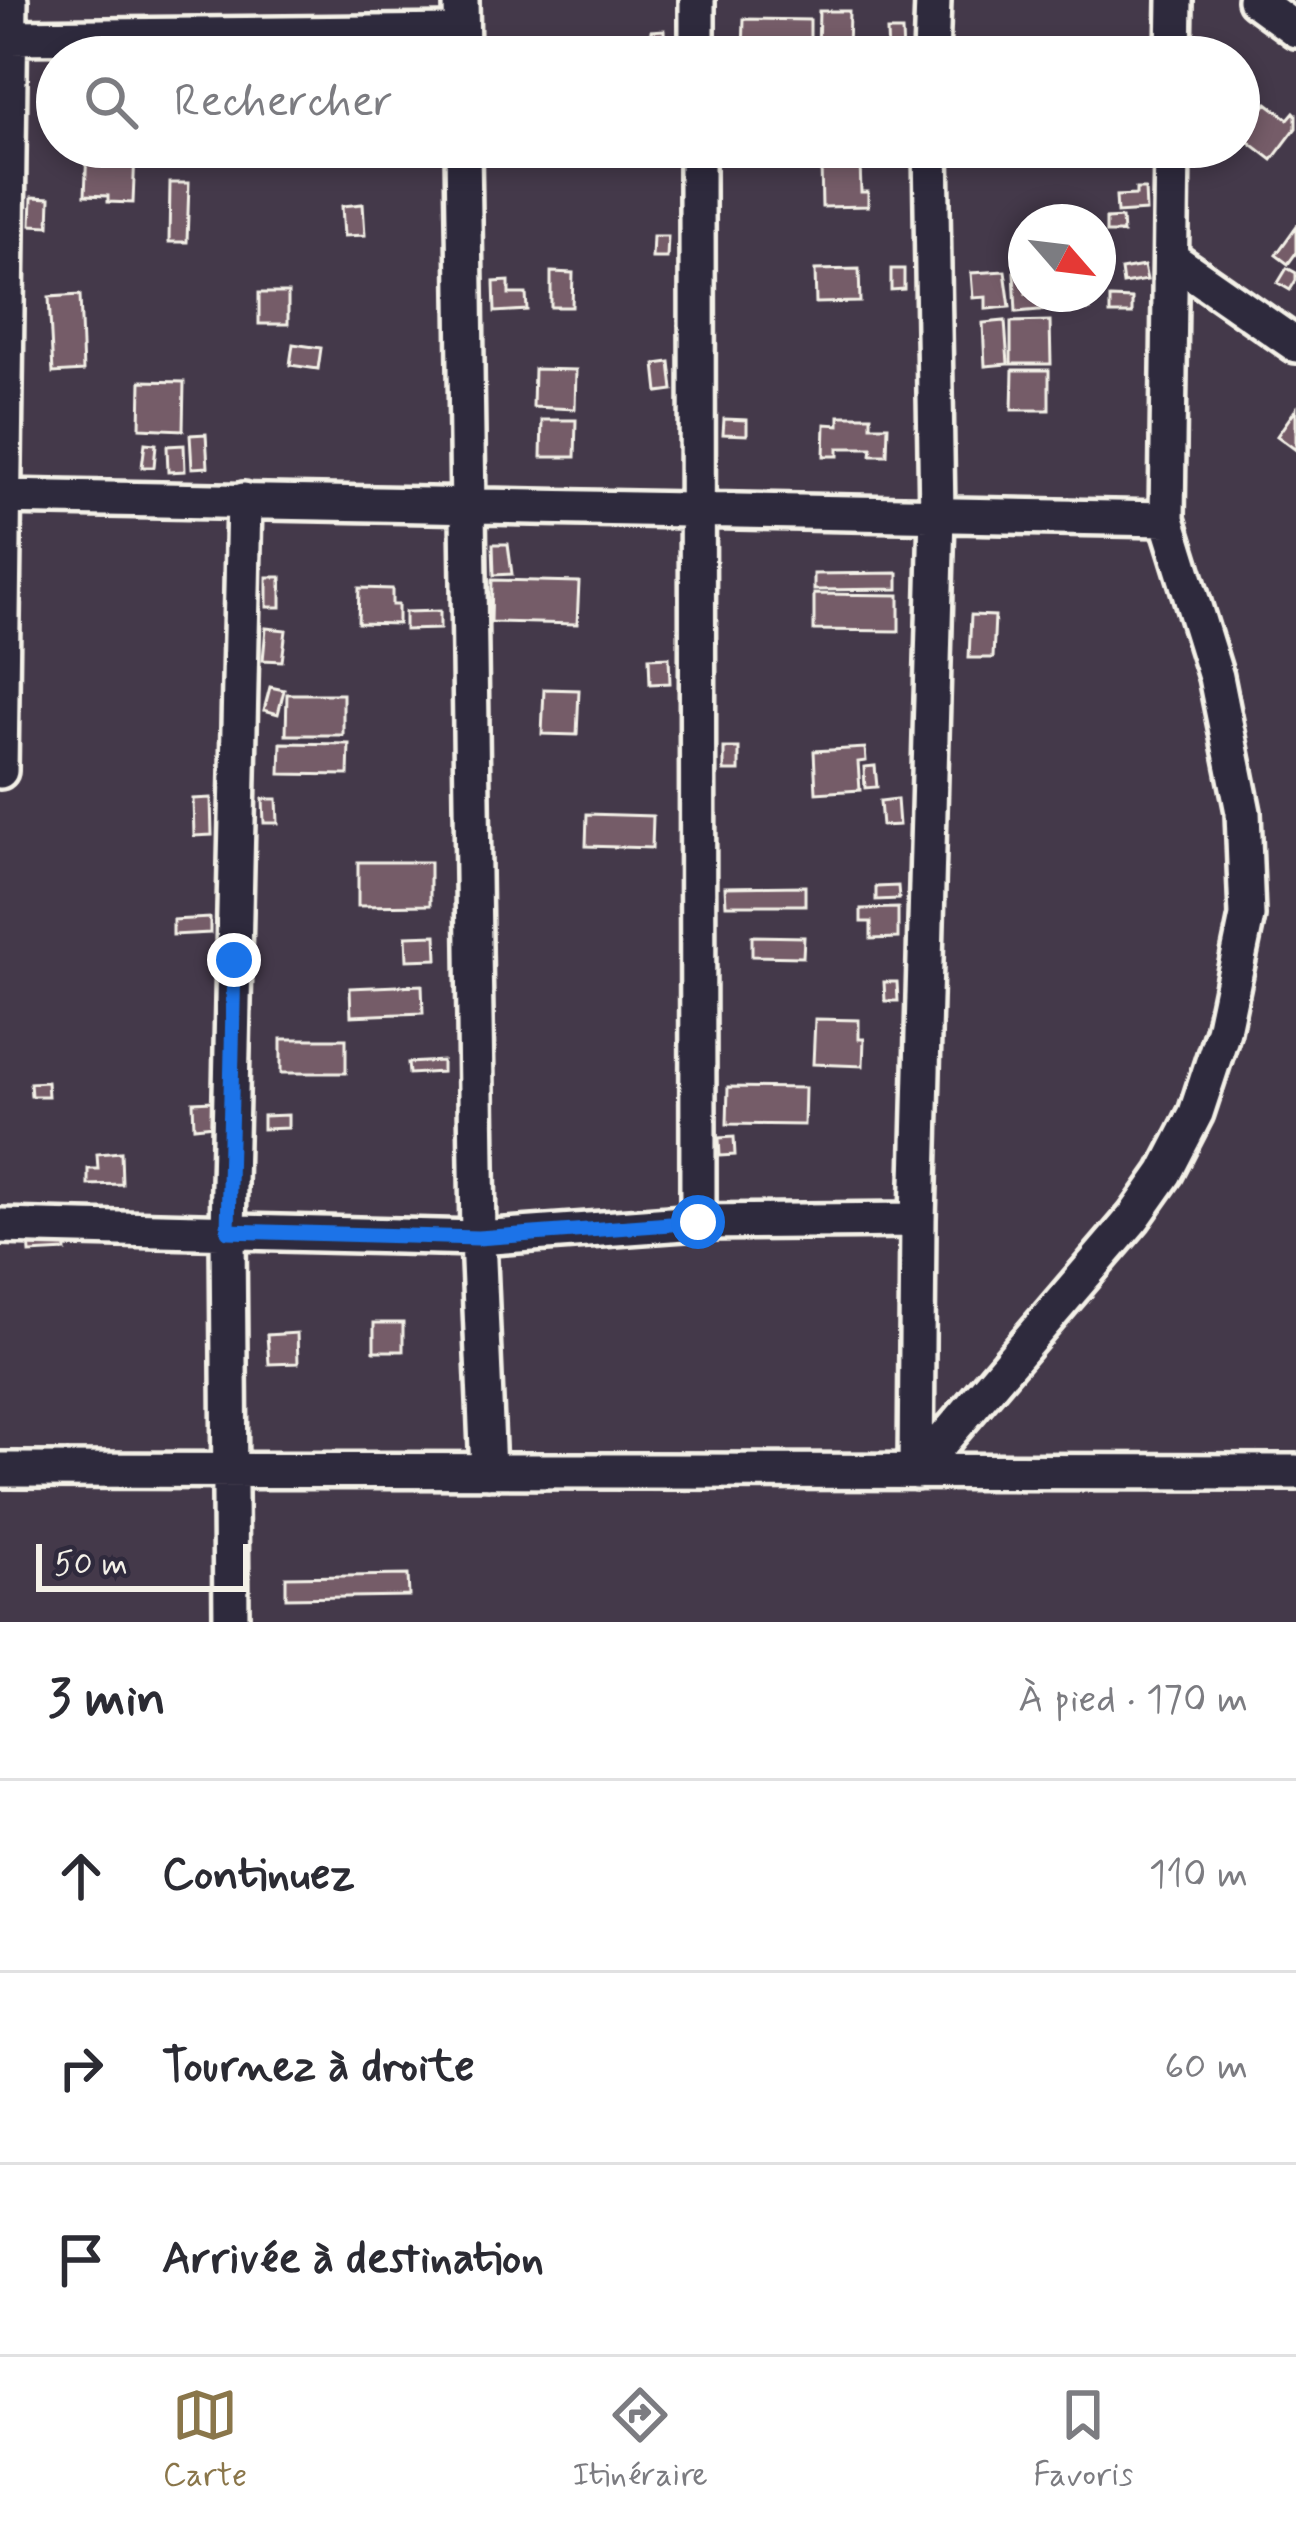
<!DOCTYPE html>
<html lang="fr">
<meta charset="utf-8">
<style>
body{margin:0;font-family:Mynerve,sans-serif;background:#f2f2f3;color:#2b2b33}
.compass{position:absolute;left:1008px;top:204px;width:108px;height:108px;border-radius:50%;background:#fff;box-shadow:0 6px 18px #0003;rotate:118deg}
.scale{position:absolute;left:36px;bottom:30px;width:213px;box-sizing:border-box;padding-left:12px;border:6px solid #f4f1e8;border-top:0;font-size:33px;line-height:42px;white-space:nowrap;color:#f4f1e8;-webkit-text-stroke:9px #2f2a3d;paint-order:stroke}
.stop{position:absolute;width:36px;height:36px;margin:-27px;border:9px solid #1a73e8;border-radius:50%;background:#fff}
.stop.end{background:#1a73e8;border-color:#fff;box-shadow:0 3px 12px #0008}
.list{margin:0;padding:0;list-style:none}
h2{display:flex;justify-content:space-between;align-items:center;height:156px;margin:0;padding:0 48px;font-size:51px}
h2 small{font-size:39px;font-weight:400;color:#7c7c81}
.list li{display:grid;grid-template-columns:78px 1fr auto;gap:36px;align-items:center;box-sizing:border-box;height:192px;padding:0 48px;border-top:3px solid #e1e1e2}
.list b{display:block;font-size:45px;white-space:nowrap}
.list em{font-size:39px;font-style:normal;color:#7c7c81}
.icon{flex:none;width:66px;height:66px;fill:none;stroke:currentColor;stroke-width:2;stroke-linecap:round;stroke-linejoin:round}
.map{position:relative;flex:none;width:1296px;height:1622px;overflow:hidden}
.search{position:absolute;background:#fff;box-shadow:0 6px 18px #0003;left:36px;right:36px;top:36px;height:132px;display:flex;align-items:center;gap:30px;box-sizing:border-box;padding:0 42px;border-radius:66px;color:#7c7c81;font-size:45px}
.sheet{height:732px;background:#fff}
nav{display:flex;justify-content:space-around;align-items:center;box-sizing:border-box;height:168px;border-top:3px solid #e1e1e2;background:#fff;font-size:33px;color:#7c7c81}
nav a{display:grid;justify-items:center;gap:6px}
nav .on{color:#8a764a}
.map>svg:first-child{display:block}
</style>
<div class="map">
<svg width="1296" height="1622" viewBox="0 0 1296 1622">
<rect width="100%" height="100%" fill="#44394a"/>
<filter id="ink" filterUnits="userSpaceOnUse"><feTurbulence type="fractalNoise" baseFrequency=".00833" numOctaves="2"/><feDisplacementMap in="SourceGraphic" scale="24" xChannelSelector="R" yChannelSelector="G"/><feConvolveMatrix kernelMatrix="1 2 1 2 8 2 1 2 1" color-interpolation-filters="sRGB"/></filter>
<g filter="url(#ink)">
<path fill="#745c68" stroke="#f4f1e8" stroke-width="3" d="M819 11H849L848 52 818 51Z
M744 19 810 20V56L743 55Z
M664 30 665 57H652L651 31Z
M887 31H902L903 55 888 56Z
M1267 103 1288 119 1294 112 1296 114V128L1272 160 1241 136Z
M87 151 135 152 133 203 108 202V196L85 195Z
M860 162 861 192H868V206L822 207 821 163Z
M170 183H189L187 242H169Z
M1136 189H1145L1146 211 1117 213 1116 196 1136 195Z
M32 197 50 198 49 226 31 225Z
M363 204 365 235 344 236 342 206Z
M1122 218 1123 233H1106V219Z
M1296 227V253L1288 264 1276 255Z
M653 236H668L667 258H652Z
M1144 266 1147 280 1123 284 1121 270Z
M1287 268 1296 273V280L1290 290 1278 283Z
M859 269 860 302 816 303 815 270Z
M891 269H904V289L891 290Z
M1005 271 1010 307 986 309V297L973 298 971 273Z
M1026 271V294H1050L1051 309 1016 312 1014 272Z
M551 272 573 273 572 307H551Z
M509 281V294H526L527 310 495 312 494 282Z
M259 293H288V324H259Z
M1056 294H1089L1090 310 1056 311Z
M80 295 83 371 53 373 49 297Z
M1110 298 1132 299V314H1110Z
M1005 321 1008 364 985 366 983 323Z
M1050 321 1051 364H1011V322Z
M293 344 321 348 318 369 290 365Z
M670 362 673 390 658 392 655 364Z
M534 369 576 370 575 409 533 407Z
M1013 370H1049V410H1012Z
M141 381 184 382 183 430 140 428Z
M1296 409V450L1277 436Z
M839 416H871V426H888L887 455H871L872 448H838V456H824L825 424 839 425Z
M724 419 747 420V435L723 434Z
M542 420H576L575 457H541Z
M206 434 208 467 192 468 190 435Z
M145 443 156 444 154 467H142Z
M184 445 185 471 168 472 167 446Z
M493 544H508L512 574 494 575Z
M898 573V589L814 590V574Z
M267 577H281V607H267Z
M492 580 579 582 577 624 491 622Z
M359 588 392 589V605H398V624L358 623Z
M814 594 899 595V631L814 630Z
M440 611V629L405 630V612Z
M971 615 995 616 993 658H969Z
M266 628 286 630 282 661 263 660Z
M669 657 670 683 650 684 649 658Z
M270 687 284 690 278 714 264 710Z
M544 689 579 690 577 735 542 734Z
M287 694H343V735H286Z
M281 743 349 744 348 775 280 774Z
M724 748H739V771H724Z
M865 748 866 761 858 762 860 790 816 793 814 751Z
M875 766 877 787 865 788 864 767Z
M211 798 212 835 194 836 193 799Z
M263 799H277L278 823H264Z
M897 799 899 825 882 826 880 801Z
M587 814 653 816 652 848 586 846Z
M358 862H430V905L358 906Z
M805 886V905H726L725 887Z
M898 886 899 899 876 900V887Z
M898 908V938L871 939V922H861V909Z
M210 918V933L173 935V920Z
M436 935 437 959 407 960 406 936Z
M752 936 804 937 803 957 752 956Z
M884 982H897L898 1001H885Z
M422 985 423 1013 351 1016 350 988Z
M815 1019 859 1020V1039H864L863 1066 813 1064Z
M281 1039H346V1073H281Z
M442 1061V1072L409 1074 408 1063Z
M47 1082 48 1096H31L30 1083Z
M728 1087 805 1088 804 1125 727 1124Z
M212 1101 214 1125 194 1127 193 1102Z
M288 1115V1128L263 1129V1116Z
M734 1137 735 1155 720 1156 719 1138Z
M121 1152 122 1184 88 1185V1169H98L97 1154Z
M65 1235 66 1251 30 1253 29 1237Z
M374 1323H403V1351H374Z
M297 1333 298 1363 269 1364 267 1335Z
M408 1575 409 1596 286 1598V1577Z"/>
<g fill="none" stroke-linecap="round" stroke-linejoin="round">
<defs>
<path id="minor" d="M461 0 462 57
M697 0V57
M1255 0 1296 30
M11 37 461 32
M931 57 933 0
M1174 57 1175 0
M463 147 478 1238 488 1471
M697 147 698 1222
M1171 258 1296 345
M0 497 1167 519
M0 771 10 0
M0 1226 478 1238 698 1222 918 1220
M0 1470 1296 1472
M916 1472 1134 1217 1165 1173 1196 1113 1223 1031 1247 916 1243 812 1216 677 1167 519 1172 147
M916 1472 918 1220 937 514 931 147
M231 1622 228 1231 244 500"/>
</defs>
<use href="#minor" stroke="#f4f1e8" stroke-width="42"/>
<use href="#minor" stroke="#2f2a3d" stroke-width="33"/>
</g>
</g>
<g fill="none" stroke-linecap="round" stroke-linejoin="round" filter="url(#ink)">
<path stroke="#1a73e8" stroke-width="15" d="M234 960 228 1231 478 1238 698 1222"/>
</g>
</svg>
<svg class="compass" viewBox="-18 -18 36 36"><path d="M0-13l5 13h-10z" fill="#e53935"/><path d="M0 13l5-13h-10z" fill="#7c7c81"/></svg>
<div class="scale">50 m</div>
<div class="stop" style="left:698px;top:1222px"></div>
<div class="stop end" style="left:234px;top:960px"></div>
<div class="search"><svg class="icon" aria-label="search" viewBox="0 0 24 24"><circle cx="10" cy="10" r="6"/><path d="M15 15l6 6"/></svg>Rechercher</div>
</div>
<section class="sheet">
<h2>3 min<small>À pied · 170 m</small></h2>
<ul class="list">
<li><svg class="icon" aria-label="ahead" viewBox="0 0 24 24"><path d="M12 20V5M6 11l6-6 6 6"/></svg><div><b>Continuez</b></div><em>110 m</em></li>
<li><svg class="icon" aria-label="right" viewBox="0 0 24 24"><path d="M7 20v-9h11M14 6l5 5-5 5"/></svg><div><b>Tournez à droite</b></div><em>60 m</em></li>
<li><svg class="icon" aria-label="arrive" viewBox="0 0 24 24"><path d="M6 21V4h12l-3 4 3 4H6"/></svg><div><b>Arrivée à destination</b></div></li>
</ul>
</section>
<nav>
<a class="on"><svg class="icon" aria-label="map" viewBox="0 0 24 24"><path d="M3 6l6-2 6 2 6-2v14l-6 2-6-2-6 2zM9 4v14M15 6v14"/></svg>Carte</a>
<a><svg class="icon" aria-label="directions" viewBox="0 0 24 24"><path d="M12 3l9 9-9 9-9-9zM9 14v-3h6M13 9l2 2-2 2"/></svg>Itinéraire</a>
<a><svg class="icon" aria-label="saved" viewBox="0 0 24 24"><path d="M7 4h10v16l-5-4-5 4z"/></svg>Favoris</a>
</nav>
